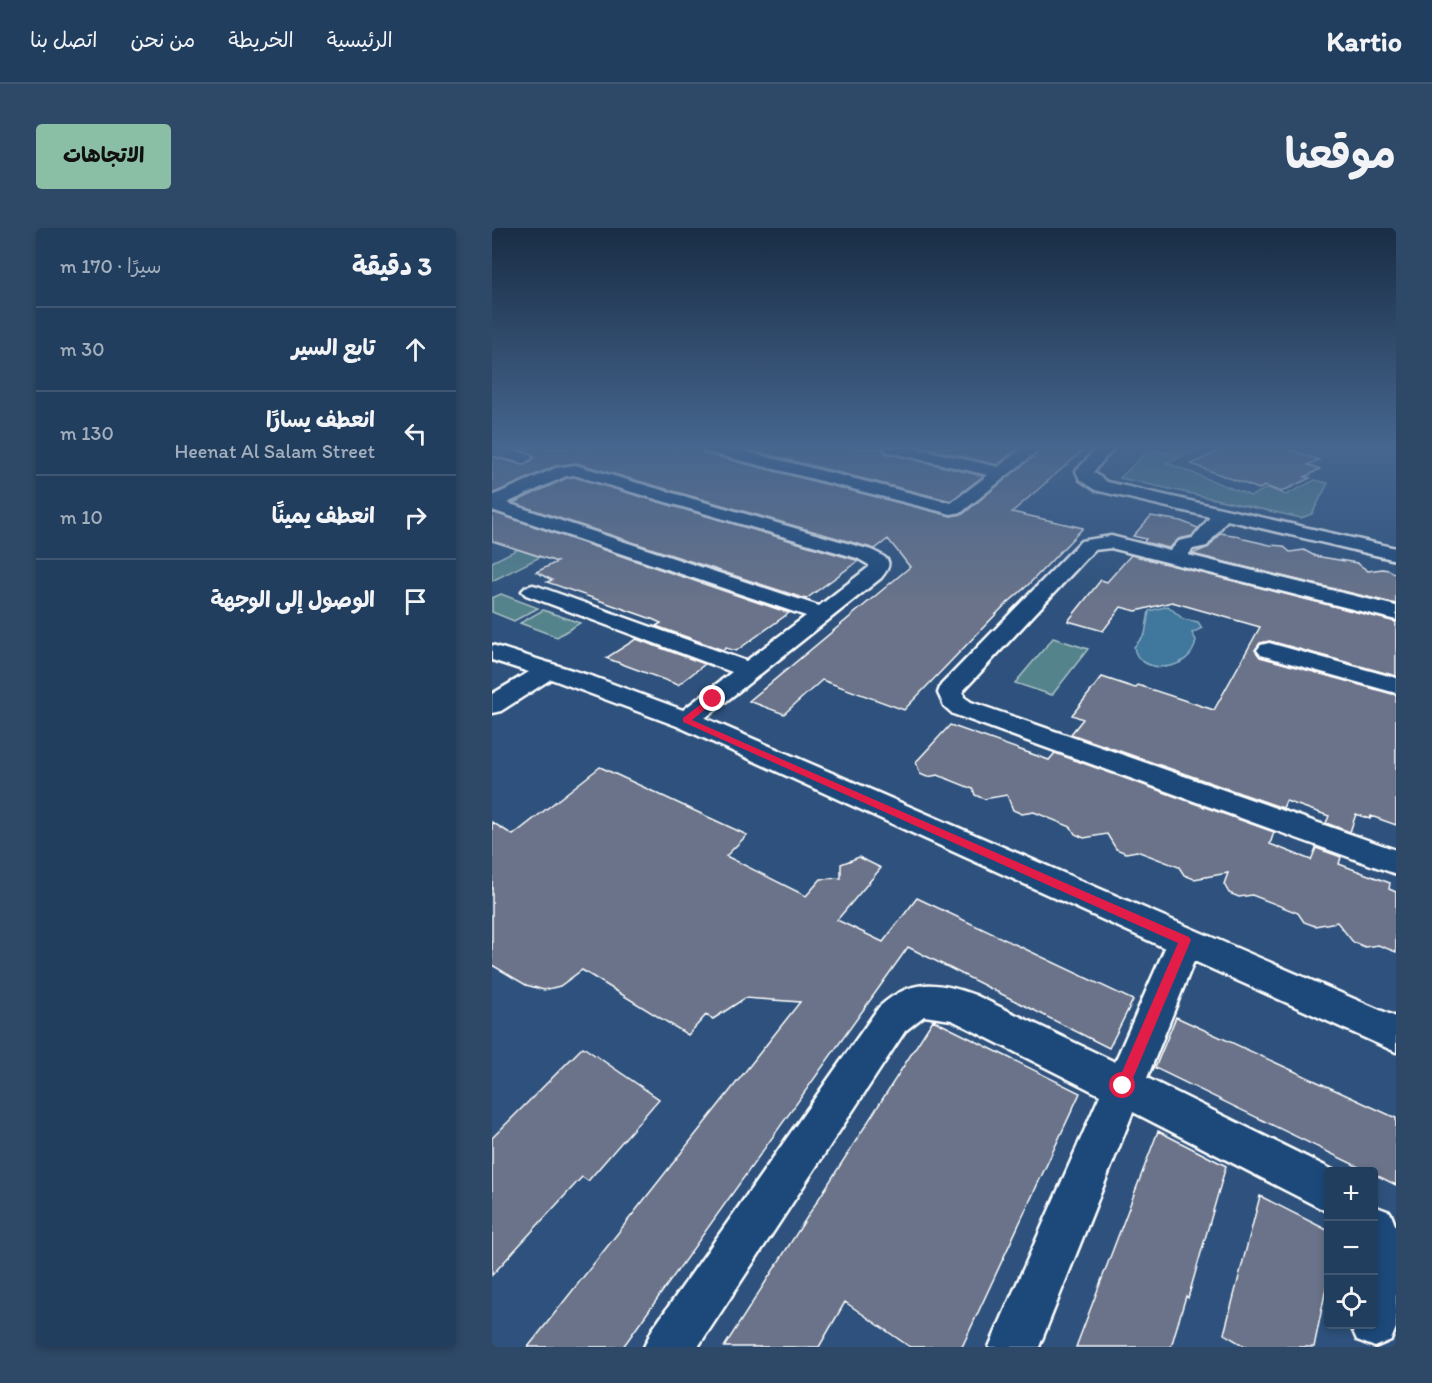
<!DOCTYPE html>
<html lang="ar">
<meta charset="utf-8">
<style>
body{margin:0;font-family:Itim,"Playpen Sans Arabic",sans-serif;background:#2e4967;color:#f1f3f6;direction:rtl}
.controls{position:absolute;right:18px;bottom:18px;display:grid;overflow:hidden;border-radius:6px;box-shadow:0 3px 9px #0003}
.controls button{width:54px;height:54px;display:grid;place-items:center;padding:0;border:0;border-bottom:2px solid #3f5773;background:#223e5e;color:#f1f3f6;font:30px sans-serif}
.stop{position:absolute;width:18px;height:18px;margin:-14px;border:4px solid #e11d48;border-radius:50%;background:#fff}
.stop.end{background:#e11d48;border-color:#fff;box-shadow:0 2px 6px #0008}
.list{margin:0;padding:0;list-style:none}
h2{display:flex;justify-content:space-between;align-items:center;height:78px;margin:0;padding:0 24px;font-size:26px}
h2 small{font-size:20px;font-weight:400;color:#a2aebc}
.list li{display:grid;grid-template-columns:39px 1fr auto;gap:18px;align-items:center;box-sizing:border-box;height:84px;padding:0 24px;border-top:2px solid #3f5773}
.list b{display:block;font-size:22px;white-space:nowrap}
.list p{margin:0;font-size:20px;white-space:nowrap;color:#a2aebc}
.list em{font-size:20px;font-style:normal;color:#a2aebc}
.icon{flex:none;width:33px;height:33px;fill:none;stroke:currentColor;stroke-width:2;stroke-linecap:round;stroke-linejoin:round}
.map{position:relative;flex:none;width:904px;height:1119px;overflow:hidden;direction:ltr;border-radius:6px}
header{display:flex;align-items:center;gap:36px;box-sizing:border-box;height:84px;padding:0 30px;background:#223e5e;border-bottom:2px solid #3f5773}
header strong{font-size:28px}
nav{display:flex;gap:33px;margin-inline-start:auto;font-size:21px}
.intro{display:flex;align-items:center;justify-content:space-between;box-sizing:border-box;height:144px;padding:0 36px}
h1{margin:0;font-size:42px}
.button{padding:15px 27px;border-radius:6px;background:#8abfa5;color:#111;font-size:21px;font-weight:700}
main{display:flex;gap:36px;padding:0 36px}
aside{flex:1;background:#223e5e;border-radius:6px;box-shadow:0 3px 9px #0003}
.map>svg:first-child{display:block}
</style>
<header>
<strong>Kartio</strong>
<nav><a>الرئيسية</a><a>الخريطة</a><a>من نحن</a><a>اتصل بنا</a></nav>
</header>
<div class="intro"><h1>موقعنا</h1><a class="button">الاتجاهات</a></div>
<main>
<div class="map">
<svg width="904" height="1119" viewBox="0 0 904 1119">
<rect width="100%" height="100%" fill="#2e527d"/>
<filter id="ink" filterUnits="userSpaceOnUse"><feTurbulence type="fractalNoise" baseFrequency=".0167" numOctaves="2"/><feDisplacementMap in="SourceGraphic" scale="12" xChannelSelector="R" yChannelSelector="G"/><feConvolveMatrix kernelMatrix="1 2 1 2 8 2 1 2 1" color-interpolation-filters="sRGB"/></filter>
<g filter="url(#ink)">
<path fill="#55838c" stroke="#aac1c6" stroke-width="1.5" d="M682 220H710L675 235 759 268 776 260 794 267 823 252 836 255 820 286 809 290 628 250 657 222 677 225Z
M36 316 58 324 0 353V334Z
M9 366 46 380 22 393 0 384V370Z
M51 382 88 395 65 409 28 395Z
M561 410 596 421 560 467 523 455Z"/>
<path fill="#41789d" stroke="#8daec4" stroke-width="1.5" d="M676 378 691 391 706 394 710 400 700 405 704 412C700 446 645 447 642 419L653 406 657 383Z"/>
<path fill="#6a7389" stroke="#fff" stroke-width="1.5" d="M23 220H208L211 225 459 288 471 286 551 220H594L520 284 591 300 536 357 511 379 412 482 330 452 292 486 257 473 418 339 396 311 383 321 84 235 63 238 0 266V229L31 237 42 230 39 225Z
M250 220H390L393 225 491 248 459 273Z
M435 220H526L505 237Z
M734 220H793L827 232 816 237 828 241 813 249 818 250 789 264 773 258 767 261 699 236Z
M82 249 364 332 366 333 314 371 21 275 75 250Z
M0 284 297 385 244 423 234 420 231 422 164 398 169 395 160 391 55 354 60 352 44 344 65 334 0 313Z
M659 288 689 293 706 300 700 308 687 311 677 320 652 314 654 311 641 308Z
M728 305 747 308 752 311 778 317 791 318 798 324 812 322 823 328 865 335 876 343 890 341 897 342 904 347V376L700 326 717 319Z
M639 327 904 394V448L778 413 768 415 763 422 768 429 904 467V597L879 588 878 591 864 586 858 604 834 595 837 588 794 573 791 580 579 506 591 491 580 487 610 449 643 460 646 457 722 482 768 399 680 374 644 383 629 379 611 403 576 393 609 352 615 354Z
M144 411 213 436 186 457 114 430Z
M458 497 557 532 563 525 782 604 778 616 819 632 824 620 849 629 847 636 898 655 897 661 904 664V724L886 717 873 719 861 714 845 694 823 698 812 694 806 685 760 667 747 669 737 665 732 656 736 645 702 651 692 647 687 639 645 623 634 625 624 621 615 606 592 610 583 606 579 599 542 584 530 586 521 582 515 567 492 571 483 567 481 561 446 547 435 549 428 546 424 534Z
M108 539 255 607 234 628 314 668 329 651 349 650V636L367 629 389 640 345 692 391 714 425 670 641 772 617 820 416 719 131 1119H36L308 774 253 770 221 791 214 787 196 807 90 742 68 758 52 762 34 757 0 737V594L21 607Z
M684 789 904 890V957L882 946V944H877L663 840Z
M441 792 588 865 470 1119H418L353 1074 327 1119H232Z
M91 819 167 871 96 953 90 949 0 1047V910Z
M666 903 734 938 696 1070 694 1068 679 1119H584Z
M768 968 837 1003V1046L822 1119H754L732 1106Z"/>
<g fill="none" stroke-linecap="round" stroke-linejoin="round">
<defs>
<path id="minor" d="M0 220H13L38 227 40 230 32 235 0 227Z
M210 220H239L459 275 496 247 394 223 392 220H423L506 239 530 220H549L470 284 459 286 212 223Z
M605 220H622L601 244 615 254 904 320V332L735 292 715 318 701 321 696 327 904 378V392L619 320 602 322 471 463 472 469 479 474 904 622V646L461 486 452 478 446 465 449 457 589 313 619 308 678 323 687 313 701 310 718 289 603 262 588 252 584 243Z
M83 237 379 322C396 330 403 333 389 350L213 490 904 789V824L702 733 655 850 845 944H836V984L641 884 547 1119H497L608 867 460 792 432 788 413 803 206 1119H152L160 1102 387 779C419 750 445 753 483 767L623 834 673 720 185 498 59 451 9 483 0 485V466L37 444 0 432V417L102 449 191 482 240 444 34 367 30 363 34 359 41 357 48 359 254 433 314 388 0 282V268L64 240ZM82 247 365 330 377 337V339L327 378 15 275 74 248Z
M777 415 904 450V465L769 427 765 422 769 417Z
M882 978 898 984 904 999V1100L899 1112 883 1119 865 1112 858 1096H882Z"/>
</defs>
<use href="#minor" stroke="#fff" stroke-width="5"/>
<use href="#minor" fill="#1f4a7a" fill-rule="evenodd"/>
</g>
</g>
<linearGradient id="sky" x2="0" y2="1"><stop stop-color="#192d45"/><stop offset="0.58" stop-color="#46668f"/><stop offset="1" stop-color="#46668f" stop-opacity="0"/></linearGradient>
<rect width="904" height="377" fill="url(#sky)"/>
<path fill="#e11d48" d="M218 469 226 471 200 492 697 709 699 712 636 862 631 864 626 862 624 858 686 715 191 494V490Z"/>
</svg>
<div class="controls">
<button>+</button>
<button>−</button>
<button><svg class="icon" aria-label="locate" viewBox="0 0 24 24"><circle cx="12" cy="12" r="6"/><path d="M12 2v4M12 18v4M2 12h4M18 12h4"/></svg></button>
</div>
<div class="stop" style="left:631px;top:858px"></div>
<div class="stop end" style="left:221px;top:471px"></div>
</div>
<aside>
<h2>3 دقيقة<small>سيرًا · 170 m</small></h2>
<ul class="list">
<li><svg class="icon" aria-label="ahead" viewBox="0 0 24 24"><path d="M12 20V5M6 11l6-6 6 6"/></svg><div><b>تابع السير</b></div><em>30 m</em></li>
<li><svg class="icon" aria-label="left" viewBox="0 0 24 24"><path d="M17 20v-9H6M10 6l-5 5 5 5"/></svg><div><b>انعطف يسارًا</b><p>Heenat Al Salam Street</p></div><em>130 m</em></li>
<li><svg class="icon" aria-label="right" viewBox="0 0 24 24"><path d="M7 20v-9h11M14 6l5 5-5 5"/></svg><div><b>انعطف يمينًا</b></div><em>10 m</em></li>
<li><svg class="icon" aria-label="arrive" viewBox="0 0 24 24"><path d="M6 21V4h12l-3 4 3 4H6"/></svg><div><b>الوصول إلى الوجهة</b></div></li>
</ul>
</aside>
</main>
